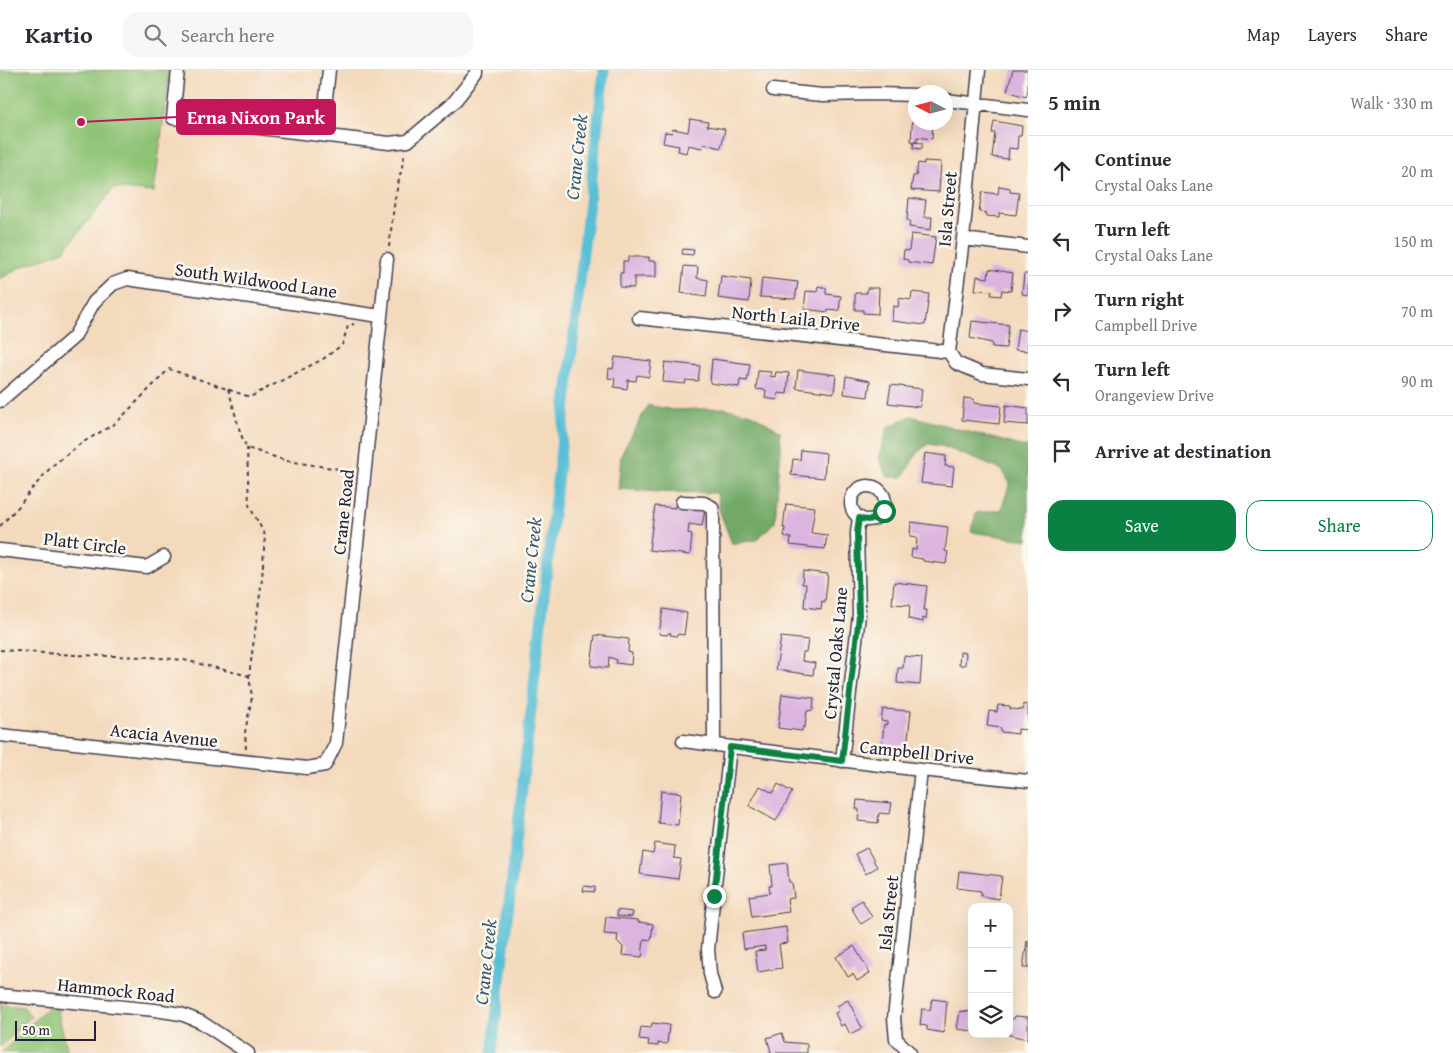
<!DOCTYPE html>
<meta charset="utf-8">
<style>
body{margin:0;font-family:"Gentium Book Plus",serif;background:#f7f7f7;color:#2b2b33}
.controls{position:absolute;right:15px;bottom:15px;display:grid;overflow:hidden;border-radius:10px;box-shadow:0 5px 20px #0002}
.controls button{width:45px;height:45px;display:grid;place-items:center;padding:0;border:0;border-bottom:1px solid #e1e1e2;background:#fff;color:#2b2b33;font:25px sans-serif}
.compass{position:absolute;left:908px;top:15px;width:45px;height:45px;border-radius:50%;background:#fff;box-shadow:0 5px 20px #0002;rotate:276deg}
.scale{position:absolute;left:15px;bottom:12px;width:81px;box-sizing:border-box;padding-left:5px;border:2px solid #22223b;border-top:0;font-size:14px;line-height:18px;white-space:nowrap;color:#22223b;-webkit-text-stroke:4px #fbf7ec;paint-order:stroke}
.stop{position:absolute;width:15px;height:15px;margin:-11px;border:4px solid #0b8043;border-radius:50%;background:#fff}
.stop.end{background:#0b8043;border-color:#fff;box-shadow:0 1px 5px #0008}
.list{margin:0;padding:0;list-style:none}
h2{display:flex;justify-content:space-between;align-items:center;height:65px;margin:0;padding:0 20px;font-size:21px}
h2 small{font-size:16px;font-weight:400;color:#7c7c81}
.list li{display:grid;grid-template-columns:32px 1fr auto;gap:15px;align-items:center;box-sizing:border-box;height:70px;padding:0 20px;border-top:1px solid #e1e1e2}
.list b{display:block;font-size:19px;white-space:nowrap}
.list p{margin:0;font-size:16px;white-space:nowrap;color:#7c7c81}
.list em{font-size:16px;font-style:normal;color:#7c7c81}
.actions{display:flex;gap:10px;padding:15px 20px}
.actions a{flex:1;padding:11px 0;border:1px solid #0b8043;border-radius:15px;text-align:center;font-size:18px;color:#0b8043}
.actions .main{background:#0b8043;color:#fff}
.icon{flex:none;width:28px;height:28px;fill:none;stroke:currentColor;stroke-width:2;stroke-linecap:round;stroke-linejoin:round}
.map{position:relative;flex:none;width:1028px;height:983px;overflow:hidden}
header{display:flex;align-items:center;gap:30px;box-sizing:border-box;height:70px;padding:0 25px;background:#fff;border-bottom:1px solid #e1e1e2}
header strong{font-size:24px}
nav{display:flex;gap:28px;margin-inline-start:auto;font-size:18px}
.search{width:350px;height:45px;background:#f7f7f7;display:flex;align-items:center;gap:12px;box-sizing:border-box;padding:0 18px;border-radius:15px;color:#7c7c81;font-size:19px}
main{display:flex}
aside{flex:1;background:#fff}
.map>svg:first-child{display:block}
</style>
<header>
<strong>Kartio</strong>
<div class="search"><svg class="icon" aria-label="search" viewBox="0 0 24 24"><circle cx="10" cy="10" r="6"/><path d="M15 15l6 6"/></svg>Search here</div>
<nav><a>Map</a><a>Layers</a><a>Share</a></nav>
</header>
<main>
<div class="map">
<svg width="1028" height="983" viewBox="0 0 1028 983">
<rect width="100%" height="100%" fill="#fbf7ec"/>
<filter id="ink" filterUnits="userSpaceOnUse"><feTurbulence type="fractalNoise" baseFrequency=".02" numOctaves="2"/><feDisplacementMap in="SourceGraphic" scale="10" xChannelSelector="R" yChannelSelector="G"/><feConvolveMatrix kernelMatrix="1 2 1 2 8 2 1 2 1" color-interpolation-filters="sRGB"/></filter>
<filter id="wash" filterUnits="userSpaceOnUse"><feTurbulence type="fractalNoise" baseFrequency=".0096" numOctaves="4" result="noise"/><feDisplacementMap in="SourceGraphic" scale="20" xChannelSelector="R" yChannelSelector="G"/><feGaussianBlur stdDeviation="1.12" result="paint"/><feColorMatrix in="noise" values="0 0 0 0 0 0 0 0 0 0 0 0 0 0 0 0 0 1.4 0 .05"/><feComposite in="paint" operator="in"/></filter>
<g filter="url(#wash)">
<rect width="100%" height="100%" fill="#f4dabd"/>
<path fill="#8ec375" stroke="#587258" d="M0 0H170L154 122 114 118 64 181 20 197 0 209Z
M55 930 68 983H1Z
M0 935 24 937 31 947 0 977Z"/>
<path fill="#72a966" stroke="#4a6650" d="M648 335 673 340 724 338 752 344 780 361 781 377 775 452 756 470 732 474 720 442 717 423 658 422 618 419 621 385Z
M911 346 1028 378V470L971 462 976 443 1001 440 1010 413 1002 400 942 376 928 374 917 383 903 407H888L879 389 888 357Z"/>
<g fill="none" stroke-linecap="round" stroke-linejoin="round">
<path stroke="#58bfd5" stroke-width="11" d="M492 983 604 0"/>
</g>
<g id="blocks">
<path fill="#dbb4df" d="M1013 0H1028V20L1026 27 1007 21Z
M913 44H916V52H933L932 69 917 67V72L911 71Z
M690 49 708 52 707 56 725 59 721 78 704 74 702 78 688 75 686 83 678 81 679 76 663 73 665 62 672 63 673 59 688 62Z
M994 51 1022 56 1021 66H1018L1017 79 1009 78 1008 89 992 87 995 63H992Z
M914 72 922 73V79L913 78Z
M924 91 941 92 939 122 911 120 913 106H916L918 93 924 94Z
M999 116 1010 118V122L1019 123 1016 145 999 143V147L986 146 987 143 979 142 982 122 998 124Z
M909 128 926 130 924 147H932L931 160 909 157 910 151 907 150Z
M911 164 936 167 932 195 908 192V190L903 189 904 180 909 181Z
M683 179 694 180 693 185 682 184Z
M628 187H649V191H656V207H634V218L620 217V203H623V191H628Z
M684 196 698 197 697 208 708 210 706 227 681 223Z
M989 199 1013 203 1011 221 1002 220 1001 226 991 225 992 221 975 220 977 206 988 208Z
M1024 204H1028V225L1022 224Z
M721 206 751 210 749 232 718 228Z
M762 208 798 212 795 229 760 227Z
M818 216 826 218V224L841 226 839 241 828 240V242L804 239 806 221 817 222Z
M867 218H879L878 244 863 243V240H855V223H867Z
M912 222 929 224 925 255 892 251 893 236 898 237 899 228 911 230Z
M972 251 1009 255 1006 278 992 277V273L970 268Z
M1018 259 1028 261V281L1015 280Z
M615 287 651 291 649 307 637 305 636 311 628 310 627 319 614 317 615 309 608 308 609 298 613 299Z
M712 289 750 294 747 311 740 310 739 317 710 313Z
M665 292 700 296 698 311 686 310 685 314 663 312Z
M798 300 836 305 834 323 796 318Z
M758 301 771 302 770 306 775 307 776 302 789 303 787 324 778 323 777 330 765 328 766 320 756 319Z
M846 306 870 311 868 327 844 324Z
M891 315 922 319 920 337 888 333Z
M964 328 974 329V333L1001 336 999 354 962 350Z
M1006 335 1028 338V355L1004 353Z
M801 380 826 383 824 408 791 405 793 389 800 390Z
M925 383 946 386 945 396 954 397 952 416 921 413Z
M786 434 815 437 811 463 827 465 825 479 790 475 791 468 784 466 785 458H783Z
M675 435 705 439 702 456 689 454 688 463 692 464 690 485 649 480 655 436 675 438Z
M911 452 948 457 945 481 948 482 946 494 923 491V489L911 487 912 479 916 480 917 467 910 466Z
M803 501 828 504 825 532 822 531 821 539 804 537 806 514H802Z
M894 512 927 516 924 540H927L926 549 923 548V552L909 549 910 535 892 534Z
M663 539 687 543 684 565 678 564 677 566 670 565 671 563H668L667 565 659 564Z
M595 565 629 569 628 582 632 583 631 595 616 593 617 590 609 587 608 598 591 596Z
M781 567 808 570 806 582H803L802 591 815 593 813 605 776 600Z
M960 582 966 583 965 595H959Z
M904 586 922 588 920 615 897 613 898 598H903Z
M782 624 814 628 813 640 807 641 805 657H803L802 661 778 658Z
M1024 634 1028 635V660L1018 659V664L1001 662V658L987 656 989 641 997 642 998 635 1010 636V639L1023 640Z
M883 639 911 641 907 677 882 674 884 654 887 655V652L881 651Z
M778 714 792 722 776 751 749 736 760 716 773 723Z
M661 721 681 723 678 755 658 753Z
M857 730 892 733 890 744 879 743 878 753 858 751 859 739H856Z
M655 773 675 776 674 788 681 789 678 809 640 804 643 782 653 784Z
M867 778 877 797 866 804 855 784Z
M787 793 789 812H792L794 828 787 829 789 842 752 847 749 826 770 823 769 816H772L770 795Z
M959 801 1002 806 999 829 981 826V821L957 818Z
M584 816 595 817V822L583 821Z
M862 830 872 847 861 854 851 837Z
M617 840 633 842 632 847 617 846Z
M606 847 638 850V852L653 854 651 870 644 869 642 887 622 885 623 877 617 871 618 865 604 864Z
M786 857 788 873 779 874 782 898 758 902 755 881 765 880V876L744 879 742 863Z
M1027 871H1028V898H1023Z
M854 876 870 903 857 911 853 904 848 907 836 887Z
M932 929 947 931 944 963 927 960V956L920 955 922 939 930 940Z
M848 930 862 958 850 964 845 954 841 956 835 943 839 941 837 936Z
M960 941 972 942V961L957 959Z
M1015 946 1028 947V969L1009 965V949H1014Z
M652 953 669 955 667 974 658 973V976L648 975 649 970 639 969 641 957 651 958Z
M782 963 785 972 807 974V983H768L771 982 767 968Z"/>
</g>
</g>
<g filter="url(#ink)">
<use href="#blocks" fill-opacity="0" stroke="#423e4e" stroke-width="1"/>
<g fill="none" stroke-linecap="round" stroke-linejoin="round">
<defs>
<path id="minor" d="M178 0 173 48 389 73 408 71 454 32 477 3V0
M773 20 822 25 876 24 916 25
M946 30 1028 40
M322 65 329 0
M963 169 1028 177
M639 248 949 282
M949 282 963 169 979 0
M949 282 956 293 982 304 1028 309
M0 331 74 267 94 232 113 214 127 209 380 246
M851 433a17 17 0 1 1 34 0a17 17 0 1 1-34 0Z
M682 432 704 433 712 437 713 443 714 675
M0 480 147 497 164 487
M0 665 307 698 325 695 336 673 387 189
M683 671 921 700 1028 711
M842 691 859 545 857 463 859 447
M715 922 710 904 708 879 730 677
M0 925 155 940 181 944 201 952 248 983
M910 983 896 969 894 948 921 700"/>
</defs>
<use href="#minor" stroke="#423e4e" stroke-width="15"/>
<path stroke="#423e4e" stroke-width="2" stroke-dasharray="4 4" stroke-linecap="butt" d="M389 177 395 128 405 83
M228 319C235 339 237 359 247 378L287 391 339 399 352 403
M0 456 19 436 31 420 52 396 80 374 116 353 169 299 250 327 323 289 342 275 348 256 354 254
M0 580 75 585 149 587 184 590 249 606
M246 679 245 662 252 627 249 606 262 509 265 465 249 435 247 378"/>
<use href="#minor" stroke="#fff" stroke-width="12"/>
</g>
</g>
<g fill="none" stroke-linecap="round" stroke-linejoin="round" filter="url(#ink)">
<path stroke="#0b8043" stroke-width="6" d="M714 826 730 677 842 691 859 545 857 463 859 448C869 452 877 450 884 441"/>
</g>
<g text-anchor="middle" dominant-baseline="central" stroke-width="5" stroke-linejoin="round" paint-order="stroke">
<g font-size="18" fill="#22223b" stroke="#fbf7ec">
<text transform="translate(947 139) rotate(-85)">Isla Street</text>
<text transform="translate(256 210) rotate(8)">South Wildwood Lane</text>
<text transform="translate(796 248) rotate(6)">North Laila Drive</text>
<text transform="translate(343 442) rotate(-84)">Crane Road</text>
<text transform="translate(85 473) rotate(7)">Platt Circle</text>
<text transform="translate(835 583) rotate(-85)">Crystal Oaks Lane</text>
<text transform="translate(164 665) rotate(6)">Acacia Avenue</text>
<text transform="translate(917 682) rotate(6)">Campbell Drive</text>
<text transform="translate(888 843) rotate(-84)">Isla Street</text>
<text transform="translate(116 920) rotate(6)">Hammock Road</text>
</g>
<g font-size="19" font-style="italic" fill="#355971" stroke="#fbf7ec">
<text transform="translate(576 87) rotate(-84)">Crane Creek</text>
<text transform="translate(530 490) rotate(-84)">Crane Creek</text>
<text transform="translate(485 892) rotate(-84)">Crane Creek</text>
</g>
</g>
<path fill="none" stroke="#c2185b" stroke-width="2" d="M81 52L177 47"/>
<circle fill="#c2185b" stroke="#fbf7ec" stroke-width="2" cx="81" cy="52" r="5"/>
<rect fill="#c2185b" stroke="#c2185b" stroke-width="2" x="177" y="30" width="158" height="34" rx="5"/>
<g font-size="19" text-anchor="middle" font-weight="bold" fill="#fff">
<text x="256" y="54">Erna Nixon Park</text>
</g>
</svg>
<div class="controls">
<button>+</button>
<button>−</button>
<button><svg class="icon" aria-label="layers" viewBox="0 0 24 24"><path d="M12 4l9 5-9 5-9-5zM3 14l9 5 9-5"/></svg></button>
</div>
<svg class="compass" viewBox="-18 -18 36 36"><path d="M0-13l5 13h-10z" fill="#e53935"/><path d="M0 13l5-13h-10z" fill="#7c7c81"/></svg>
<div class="scale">50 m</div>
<div class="stop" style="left:884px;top:441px"></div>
<div class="stop end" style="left:714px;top:826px"></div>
</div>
<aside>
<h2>5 min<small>Walk · 330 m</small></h2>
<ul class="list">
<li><svg class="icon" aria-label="ahead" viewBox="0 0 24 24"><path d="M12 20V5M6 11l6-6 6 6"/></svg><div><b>Continue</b><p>Crystal Oaks Lane</p></div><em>20 m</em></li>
<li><svg class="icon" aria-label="left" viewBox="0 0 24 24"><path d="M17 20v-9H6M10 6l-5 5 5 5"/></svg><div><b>Turn left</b><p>Crystal Oaks Lane</p></div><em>150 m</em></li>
<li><svg class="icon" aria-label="right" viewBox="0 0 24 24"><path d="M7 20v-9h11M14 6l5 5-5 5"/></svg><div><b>Turn right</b><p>Campbell Drive</p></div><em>70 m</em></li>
<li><svg class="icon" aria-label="left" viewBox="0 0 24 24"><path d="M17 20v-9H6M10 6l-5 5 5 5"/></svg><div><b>Turn left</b><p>Orangeview Drive</p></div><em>90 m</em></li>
<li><svg class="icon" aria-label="arrive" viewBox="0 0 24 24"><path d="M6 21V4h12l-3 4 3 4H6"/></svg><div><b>Arrive at destination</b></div></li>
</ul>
<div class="actions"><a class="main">Save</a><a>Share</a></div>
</aside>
</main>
